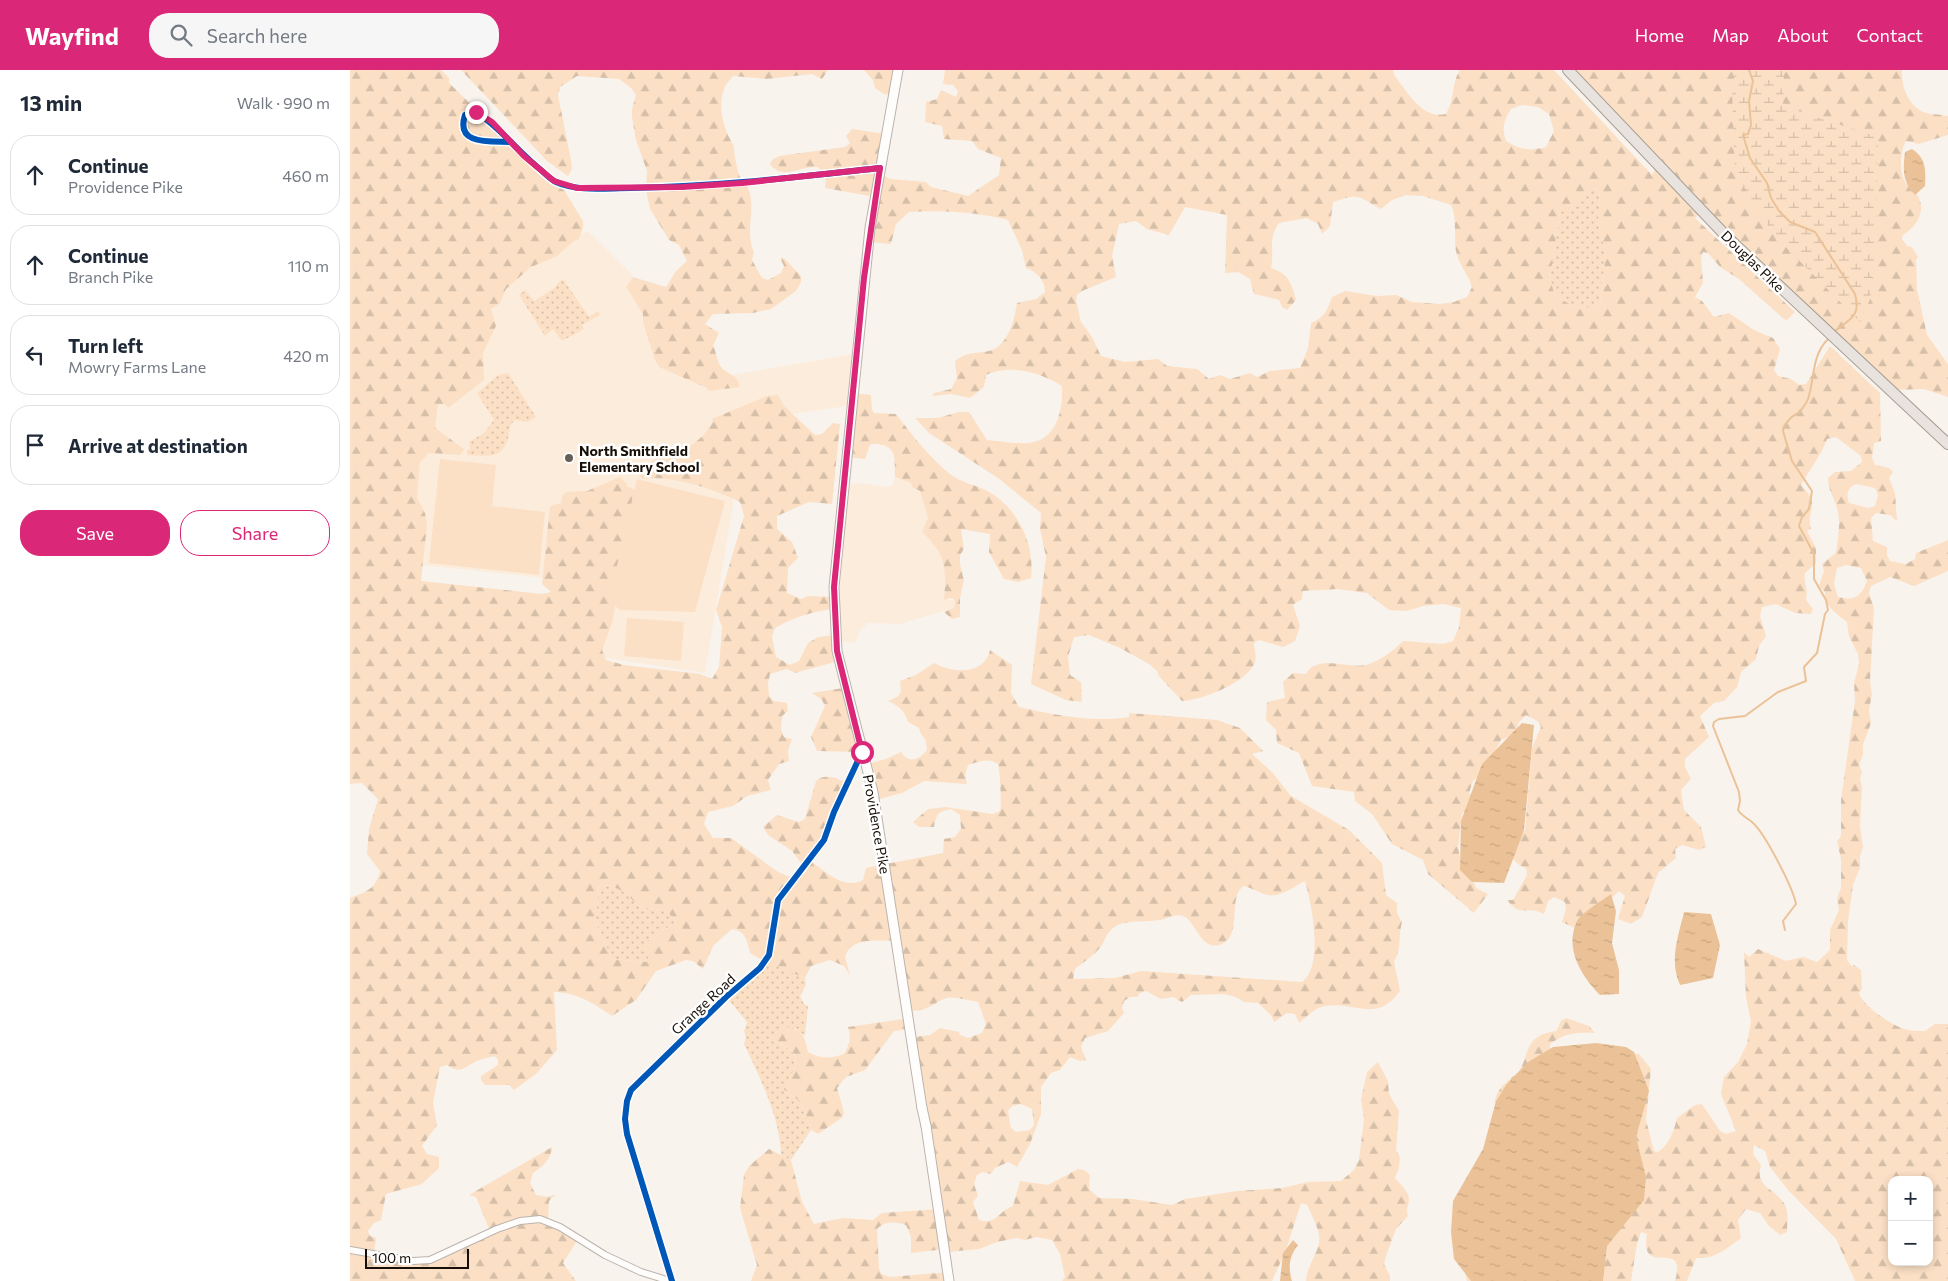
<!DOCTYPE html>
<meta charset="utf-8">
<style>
body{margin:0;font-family:Commissioner,sans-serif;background:#f6f6f7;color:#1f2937}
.controls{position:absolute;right:15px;bottom:15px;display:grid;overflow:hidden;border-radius:10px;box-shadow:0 2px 8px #0003}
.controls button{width:45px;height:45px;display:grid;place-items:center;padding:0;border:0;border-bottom:1px solid #e0e1e3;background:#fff;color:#1f2937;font:25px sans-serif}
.scale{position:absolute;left:15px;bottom:12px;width:104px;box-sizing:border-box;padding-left:5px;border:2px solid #170f07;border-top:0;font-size:14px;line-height:18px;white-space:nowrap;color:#170f07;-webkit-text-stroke:4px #fff;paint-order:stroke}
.stop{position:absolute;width:15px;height:15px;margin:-11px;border:4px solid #db2777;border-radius:50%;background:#fff}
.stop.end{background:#db2777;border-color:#fff;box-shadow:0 1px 5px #0008}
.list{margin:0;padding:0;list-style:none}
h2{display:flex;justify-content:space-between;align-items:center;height:65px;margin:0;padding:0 20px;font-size:21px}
h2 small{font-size:16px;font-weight:400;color:#747a83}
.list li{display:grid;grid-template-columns:32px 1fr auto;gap:15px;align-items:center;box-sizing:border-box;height:80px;margin:0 10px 10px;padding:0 10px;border:1px solid #e0e1e3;border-radius:20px}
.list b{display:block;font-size:19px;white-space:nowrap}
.list p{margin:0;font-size:16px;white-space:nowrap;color:#747a83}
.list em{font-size:16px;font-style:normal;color:#747a83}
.actions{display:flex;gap:10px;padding:15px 20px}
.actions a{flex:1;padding:11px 0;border:1px solid #db2777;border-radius:20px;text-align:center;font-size:18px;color:#db2777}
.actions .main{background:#db2777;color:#fff}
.icon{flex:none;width:28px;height:28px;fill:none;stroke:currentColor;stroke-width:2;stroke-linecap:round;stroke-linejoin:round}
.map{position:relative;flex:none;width:1598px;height:1211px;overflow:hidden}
header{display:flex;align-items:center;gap:30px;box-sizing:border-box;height:70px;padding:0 25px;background:#db2777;color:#fff}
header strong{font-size:24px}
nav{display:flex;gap:28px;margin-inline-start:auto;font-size:18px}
.search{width:350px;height:45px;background:#f6f6f7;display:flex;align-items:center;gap:12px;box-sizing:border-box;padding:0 18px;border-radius:20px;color:#747a83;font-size:19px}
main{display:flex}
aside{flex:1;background:#fff}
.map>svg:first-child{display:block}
</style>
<header>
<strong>Wayfind</strong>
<div class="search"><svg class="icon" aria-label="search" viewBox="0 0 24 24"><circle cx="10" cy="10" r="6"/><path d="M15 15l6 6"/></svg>Search here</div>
<nav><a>Home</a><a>Map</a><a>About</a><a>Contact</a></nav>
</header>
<main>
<aside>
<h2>13 min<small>Walk · 990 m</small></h2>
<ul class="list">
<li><svg class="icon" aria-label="ahead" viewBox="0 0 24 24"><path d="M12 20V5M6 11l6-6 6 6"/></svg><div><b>Continue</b><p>Providence Pike</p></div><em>460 m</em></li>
<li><svg class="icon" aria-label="ahead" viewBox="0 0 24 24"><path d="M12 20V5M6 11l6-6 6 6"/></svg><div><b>Continue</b><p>Branch Pike</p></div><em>110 m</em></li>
<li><svg class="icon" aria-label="left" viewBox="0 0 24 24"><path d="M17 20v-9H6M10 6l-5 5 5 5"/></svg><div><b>Turn left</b><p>Mowry Farms Lane</p></div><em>420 m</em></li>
<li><svg class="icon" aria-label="arrive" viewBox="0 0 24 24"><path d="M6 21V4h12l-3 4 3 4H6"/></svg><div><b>Arrive at destination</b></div></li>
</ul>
<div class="actions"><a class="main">Save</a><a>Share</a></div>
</aside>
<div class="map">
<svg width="1598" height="1211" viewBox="0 0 1598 1211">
<defs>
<pattern id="grass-dots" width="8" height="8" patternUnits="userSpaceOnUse" patternTransform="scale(1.25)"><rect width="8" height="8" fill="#fbe0c5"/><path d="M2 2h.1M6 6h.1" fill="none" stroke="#d6bfa8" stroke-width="1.8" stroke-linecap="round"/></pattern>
<pattern id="forest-firs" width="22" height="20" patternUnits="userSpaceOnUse" patternTransform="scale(1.25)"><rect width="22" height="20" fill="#fbe0c5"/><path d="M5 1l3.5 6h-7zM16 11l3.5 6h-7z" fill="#d6bfa8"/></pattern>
<pattern id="wetland-marsh" width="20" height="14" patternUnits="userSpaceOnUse" patternTransform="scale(1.25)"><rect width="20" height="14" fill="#fbe0c5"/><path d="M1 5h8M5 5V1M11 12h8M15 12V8" fill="none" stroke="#d6bfa8"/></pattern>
<pattern id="water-ripples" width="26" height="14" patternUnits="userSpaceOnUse" patternTransform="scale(1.25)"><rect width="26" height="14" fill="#ebc297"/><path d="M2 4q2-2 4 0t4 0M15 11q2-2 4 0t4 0" fill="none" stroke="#c9a681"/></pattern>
</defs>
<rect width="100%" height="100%" fill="#f9f3ee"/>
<path fill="#fcecdc" d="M238 161 338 260 365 308 503 284 497 336 381 353 383 434 355 603 250 587 244 513 62 494 64 356 145 213Z
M545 407 561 413 562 417 570 421 578 448 572 462 586 475 595 495 594 530H605L604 538 550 554 518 553 509 562 505 573 496 571 486 573 483 537 494 414 510 413 537 417 542 416Z"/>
<path fill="url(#grass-dots)" d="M1246 119 1250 125 1248 153 1256 182 1250 233 1247 237C1229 240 1218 235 1204 224L1200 207 1210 142 1237 122Z
M213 209 239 247 248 241 250 245 232 255 234 259 212 271 203 259 195 266 169 225 175 220 184 231 206 217V215Z
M158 303 186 347 178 352 165 350C160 354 160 358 159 364 154 390 139 386 118 385L116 381 120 379 119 372 134 363 144 350 127 323 148 305Z
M261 815 276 823 288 836 317 841 326 852 295 873 300 892 262 889 243 847 246 845 249 817Z
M416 891 455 908 456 915 450 926 454 934 458 936 455 966 445 958 424 971C455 984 448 993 434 1019 438 1025 442 1025 447 1029 454 1038 458 1049 461 1060L441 1090 431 1085C430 1047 410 1008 394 974L396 967 394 961 397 952 376 927 404 910Z"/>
<path fill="url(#forest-firs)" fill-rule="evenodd" d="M0 0H91L99 8V13L201 113 214 120 233 151V158L229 169 224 171 207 186 181 197 156 219 150 233 141 239 146 256 133 283 134 310 98 338 95 334H88L85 358 114 379 110 385 79 383 70 392 67 428 75 443 77 455 71 511 192 524 201 522 192 514 200 436 211 433 212 426 216 422 237 421 270 407 278 415 276 417H280L285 421 262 553 252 580 256 590 274 595 350 604 362 609 369 597 372 557 366 540 394 446 390 432C367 420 318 404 293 409L286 402 317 382 339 377 353 366 363 352 362 349 417 326 428 325 434 336 465 365 472 364 483 353 490 354 482 434 459 432 427 446V459L442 472 448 488 438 498 437 523 451 529 458 526 483 527V539C464 541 442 548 425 558L422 567 426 587 440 595 449 591 458 573 468 567 485 565 488 591 445 603 437 599 420 604 418 613 419 626 424 631 437 633 438 641 432 646 431 660 434 667 442 669 438 681 439 691 429 694 418 710 421 720 397 726 383 736 358 742 354 754 363 768H381L428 802 445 809 454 797 442 781 418 765 413 757 427 745 449 752 455 749 466 711C474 703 489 708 497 714L461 791C476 802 493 820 513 810L516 798 593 783 594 769 605 767 611 759 610 745 601 739C588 741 586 745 584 757H569L563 752 578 739 595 737 643 744 650 741C652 735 650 700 648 694 638 687 628 692 618 695L615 705 617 714 574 711 552 723 525 730 517 694 536 689 551 682C558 694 569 690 577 680L575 669 571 664 569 658 558 652C554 640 549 636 538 631L547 627 551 622 550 611 566 605 584 593C602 603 634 606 640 580L662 595 661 623 669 637C705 645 743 653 779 647V643L867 650 890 658 913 681 902 684 922 702 941 726 999 760 1032 793 1036 825 1047 833V843L1052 852C1048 868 1052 878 1044 892L1050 921C1026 954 1006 931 975 936 964 938 957 947 949 953L945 944 937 943 924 952 921 945 908 933 894 932 886 927 874 924 841 925 832 932 823 927 811 929 796 921 790 923 787 927H780L774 931 772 938 774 943 758 961 735 968 731 977 736 990 730 991 720 987 710 1000 701 1003 691 1017V1044L680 1074 667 1097 658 1092 645 1098 641 1104 633 1102 627 1105 624 1114 628 1126 623 1132 629 1150C645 1156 650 1140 663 1136L670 1111 698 1115 728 1099 734 1100 740 1105 739 1119 749 1128 783 1129 822 1135 835 1129 887 1121 932 1118 958 1112 991 1111 1004 1100 1009 1090 1014 1049 1011 1029 1017 1002 1028 992 1038 1011 1039 1024 1049 1041 1046 1080 1050 1087 1049 1098 1045 1108C1050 1114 1059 1121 1059 1130 1058 1137 1056 1139 1058 1146L1046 1159 1037 1183 1034 1194 1040 1206V1211H956C957 1197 966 1186 969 1173 971 1161 962 1146 957 1135L951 1133 936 1180 922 1211H712L715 1207 710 1184 702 1170 686 1167 675 1170 667 1168 647 1172 629 1179 598 1182 596 1179 561 1183V1167L556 1155C546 1152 536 1150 527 1159L529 1198 531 1204 540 1207 599 1202 602 1211H401L407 1195 390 1138 394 1105 399 1096 419 1079 441 1090 452 1132 464 1154 493 1148 523 1150 532 1143 589 1139 564 967 580 965 590 958 609 962 610 965 618 968 632 963 636 954 628 932C622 931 602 926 597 928 579 934 583 940 560 941L548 870C531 872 501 865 495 887L500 905 494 896 480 890 461 896 455 908 414 891 400 883C397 871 396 861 382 859L363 876 353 899 343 891 336 890 306 901 286 930 262 946C243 933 228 923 204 922L207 980 186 1004 164 1020 159 1015H135L131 1010V1006L148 995V989L144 986C139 988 132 988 127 991 114 997 111 1005 97 995L90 997 83 1033 87 1055 72 1076 77 1084 89 1087V1098L72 1114 36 1124 31 1150 24 1153 18 1161 20 1166 26 1168 24 1184 81 1191 140 1161 126 1127 119 1125 202 1077C201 1090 193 1096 183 1103L180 1113 186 1125 198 1127 206 1124 199 1131 198 1153 228 1169 213 1193 226 1211H0V828C16 822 26 819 30 801L17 784 19 759 28 729 12 713 0 714ZM955 811C962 835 974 896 952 912L791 901 765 908 723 909 725 899C732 893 742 887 748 880 756 872 755 862 766 856 779 849 800 853 814 849 820 847 827 844 833 846 846 851 850 880 869 875 895 867 876 827 894 816 902 818 910 823 917 825 931 828 944 816 955 811ZM260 815 276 823 288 836 317 841 326 852 295 873 299 892 262 889 243 847 246 846 249 817ZM671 1034 682 1039 684 1055 680 1060 666 1062 661 1058 658 1041 662 1036Z
M111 0H478L472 9 462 4 417 9 383 6C380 10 375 15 374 19 367 37 374 61 384 76 383 80 388 105 391 109 392 113 397 114 398 118 407 138 394 161 404 182L402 190 412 208 418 210 431 203 434 196 430 188H434L451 206V212L446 221 421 239 403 243 363 244 355 254 369 263 363 276C367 283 367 293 372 298 380 306 387 304 390 317L358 321 357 318 309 297 305 290 293 252V244L276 217 282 209 286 208 316 217 326 201 337 191 329 175 319 170 300 139 296 120 297 101 286 70 282 47V39L286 25 281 18 269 9 227 6 210 17 208 25 221 90 222 99 218 106 197 91Z
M514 0H548L544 25 534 24 525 18 523 10Z
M595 0H1043L1044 5C1057 21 1072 50 1096 44 1105 30 1101 13 1110 0H1204L1302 105 1306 97 1223 0H1552C1551 15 1557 33 1571 41 1578 45 1590 44 1598 46V65L1569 74 1556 71C1550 81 1549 102 1555 112 1558 117 1563 119 1566 123 1578 139 1567 157 1553 165L1552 169 1557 176 1562 177 1568 187 1566 190 1567 219 1577 265 1598 294V327L1574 319 1542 320 1350 143 1345 148 1445 242 1437 250 1434 249 1389 209 1370 197 1358 183 1353 182 1351 187 1353 213 1345 227 1352 231 1364 247 1379 243 1404 260 1423 268 1430 279 1424 300 1428 306 1441 309 1449 315 1456 314 1480 276 1530 323 1531 371 1524 373 1522 388 1525 395 1539 398 1543 402 1539 408 1545 423 1547 451 1540 445 1526 443 1521 448 1523 471 1537 477V485L1540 491 1556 494 1565 489 1566 483 1598 470V501L1564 516 1540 507 1521 516 1519 523 1524 538 1520 612 1522 624 1519 640 1521 653 1513 675V685L1509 695 1512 702 1510 709 1512 717 1510 757 1513 777 1510 786V798L1503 815 1498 852 1497 890 1502 897 1504 895 1511 900 1512 919 1509 923C1512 935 1542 956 1555 959 1561 961 1568 961 1575 961L1585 954H1598V1211H1505L1486 1169 1438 1120 1420 1097 1415 1081 1404 1075 1403 1084 1411 1095C1404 1118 1426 1118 1435 1135 1439 1143 1437 1154 1437 1162L1430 1165 1419 1156 1410 1143 1396 1139 1388 1150 1391 1168C1376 1179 1366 1189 1346 1188L1337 1211H1325C1338 1165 1289 1211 1297 1164L1291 1162 1287 1174 1281 1211H1117L1106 1164 1154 1053C1151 1047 1144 1038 1145 1031 1147 1017 1160 1010 1169 1001 1176 992 1175 978 1185 969 1191 964 1198 962 1206 961L1211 951 1216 948 1239 956 1245 963C1226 962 1215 963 1200 974V982L1289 984 1301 999 1296 1050 1304 1081 1308 1082C1319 1075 1324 1061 1327 1048L1345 1035 1352 1034 1370 1061 1376 1064 1386 1061 1371 1024 1374 1007 1388 992 1397 974 1401 951 1396 927 1394 882 1399 887 1408 879 1436 891 1453 887 1467 892 1480 880V860L1489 840 1487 828 1491 818V789L1487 771 1491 766V730L1505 631 1504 613 1509 594 1508 584 1499 566 1497 552C1487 544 1474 536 1475 522L1469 516 1474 501 1472 494 1486 483C1488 469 1491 452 1487 438 1484 427 1478 420 1478 408L1485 402 1501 401 1512 392 1511 386 1486 367 1477 369C1474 380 1458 403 1451 415 1454 419 1459 423 1461 428 1465 438 1457 445 1461 459L1457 461 1466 478V493L1455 503C1453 514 1459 518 1456 530L1463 539 1461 544 1445 543 1426 534 1412 537 1410 546 1416 566 1409 576 1406 589 1391 602 1387 617 1374 631 1364 633 1350 646 1359 667 1335 689V697L1341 709 1331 720 1334 740 1351 757 1356 777 1349 780 1332 775 1325 779 1326 788 1308 803 1292 847 1281 854 1268 849 1275 826 1269 821 1229 860 1212 852 1216 839 1215 832 1204 827 1198 831 1194 844C1175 834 1172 849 1157 830H1163L1177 805 1176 798C1162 794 1154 776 1157 763L1175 761 1182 678 1191 657 1189 652 1176 645 1169 652 1165 664 1151 670 1134 702 1123 711 1119 723 1126 727 1123 743 1114 741 1112 744 1108 777 1111 794 1120 803 1126 818 1138 824 1124 843 1078 804 1073 790 1042 774 1022 744 1005 731 1004 722 962 716 949 683 927 673 926 660 916 650 917 632 935 628 933 612 943 603 956 604C966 584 999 599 1016 595 1030 591 1043 581 1053 571L1093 574 1103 571 1109 557 1111 538 1094 534 1073 536 1057 541 1039 540 1017 523 987 519 953 521 952 529 943 535 950 556 945 571 933 577 909 570 904 573C904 579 907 586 905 592 897 613 852 630 832 631L809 606 807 601 799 594 770 578 739 565 724 567 718 587 720 605 731 612 732 632 716 630 681 614 696 487 690 459 691 443 648 408 579 363 565 348H588L609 342H619L637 370C650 371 664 374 677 373 707 372 713 340 712 316 690 302 661 294 636 305L634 317 620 328 601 324 582 326 584 323 601 319 607 308 605 291C618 282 619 284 634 282 658 280 664 251 667 233L686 229 695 222C695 210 687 202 676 198L672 180 658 150C626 142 591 140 559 142L546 154 541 174 519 172 525 127 475 118 476 105 468 97C449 96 432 111 420 94L422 90 429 86 495 77 500 73 496 66 502 59 536 64 529 104 541 109 576 112 581 117 618 126 649 105 651 88 628 79 622 71 594 69 592 56 575 52 576 32 587 29 591 20 606 27 608 21 603 15 593 14ZM1172 35 1188 37 1199 44 1204 61 1196 77C1180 81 1170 80 1156 71 1152 58 1153 52 1161 39ZM1246 119 1250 125 1248 153 1256 182 1250 233 1247 237C1229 240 1218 235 1204 224L1200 207 1210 142C1224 139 1232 124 1246 119ZM1056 125 1073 126 1101 135C1107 145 1104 168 1106 181 1109 195 1118 204 1122 217L1117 227 1104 232 1090 234 1062 232 1046 225 1027 226 995 221 982 227C978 239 974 248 961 253L958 278 950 298 920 301 907 307 900 303 880 309 870 305 859 309 847 299 817 296 808 289 775 292 751 286 742 267 731 252 726 231 727 225 732 221 766 207 762 186 769 154 786 151 797 159 819 165 835 137 877 145 875 203 888 202 900 209 904 224 929 230 932 237 937 240 946 230C942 214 938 203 921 198 925 180 917 171 929 153L957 148 968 154 972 164 980 156 983 132C1011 122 1008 127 1031 139L1042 130ZM1506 414 1525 418 1528 425 1525 436 1519 438 1499 433C1496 425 1497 418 1506 414ZM1496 495 1511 498 1517 511C1511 527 1504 531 1488 527L1484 514 1487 498ZM1542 1110H1579V1192H1542Z
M503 323 521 325 522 340 524 343 546 344C562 365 579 387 600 404 611 413 628 415 641 423 669 440 685 476 681 508L668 512 654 509 639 482 640 464 611 459 614 479 610 485V494L614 511 610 528V547L602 549 594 542 604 538 605 530 601 528 594 530C596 498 597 485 572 462L578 448 570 421 562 417 561 413 545 407C544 394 548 378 532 375 527 374 525 373 520 375L515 389 497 387Z
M493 618 511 682 467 681 461 667 475 636 472 630 462 623Z
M560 948 561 959 544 961 515 1000 496 1007 487 1018 494 1042 493 1047 468 1064 461 1060C458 1049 454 1037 447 1029 442 1025 438 1025 434 1019 448 993 455 983 424 971L428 959 431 956C451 959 454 962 458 982 472 989 480 989 494 984 500 974 501 968 498 957Z"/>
<path fill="url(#wetland-marsh)" d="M1386 0H1434L1433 36 1528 67 1526 172 1520 229 1510 252 1424 165 1385 103 1382 17Z"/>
<path fill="#fbe0c5" d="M90 389 146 395 142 436 195 442 189 505 79 493Z
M287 409 375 431 345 542 270 540 259 530Z
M277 548 334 552 331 591 274 586Z"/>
<path fill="url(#water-ripples)" d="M1562 79C1576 88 1576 100 1575 116L1565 125C1552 111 1553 100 1555 82Z
M1172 653 1184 655 1174 760 1154 813 1122 812 1110 800 1111 751 1132 694Z
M1261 824 1266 841 1262 873 1269 900V924L1250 925C1231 906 1214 878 1227 851 1231 843 1253 830 1261 824Z
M1334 842 1361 844 1370 875 1363 908 1330 915C1319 891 1328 867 1334 842Z
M1246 973 1276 977 1284 982 1299 1021 1286 1067 1296 1107 1294 1130 1257 1176 1253 1211H1121L1104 1189 1101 1162 1103 1131 1133 1079 1146 1031 1156 1015 1178 992 1203 977Z
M943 1170 948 1175C939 1187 938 1197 942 1211H930L933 1183Z"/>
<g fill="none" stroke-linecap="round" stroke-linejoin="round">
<path stroke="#ebc297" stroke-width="2" d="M1399 0 1403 11 1399 31 1401 55 1398 64 1393 65 1400 88 1417 113 1421 128 1429 141 1440 152 1465 162 1505 224C1512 249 1497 249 1483 263
M1435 860 1433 851 1446 834C1443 818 1415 763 1402 752 1397 748 1392 746 1388 740L1390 731 1389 722 1363 656 1364 652 1369 649 1395 646 1428 622 1456 611 1454 597 1467 583 1475 544 1478 540 1476 530 1464 509V484L1449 456 1452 447 1459 439 1462 421 1442 391 1433 361C1434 354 1442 345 1449 343 1452 339 1456 334 1458 329 1465 309 1461 286 1478 269"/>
<defs>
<path id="minor" d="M161 72C141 71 105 76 115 45L126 42C151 58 168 82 191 100 195 104 200 109 206 112 228 122 256 118 281 118 364 117 447 107 530 98
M0 1180 63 1191 80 1190 147 1159 170 1151 190 1149 210 1157 255 1185 291 1202 320 1211
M322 1211 277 1064 275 1049 277 1031 281 1020 376 927 410 898 419 885 428 830 474 770 484 742 512 682"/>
<path id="tertiary" d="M572 1038 576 1056"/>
<path id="secondary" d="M548 0 520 158 484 517 487 581 523 722 572 1038
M576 1056 599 1211"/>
<path id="primary" d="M1218 0 1378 168 1598 374"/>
</defs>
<use href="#minor" stroke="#bbb4ad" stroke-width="8"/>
<use href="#tertiary" stroke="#bbb4ad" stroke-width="11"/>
<use href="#secondary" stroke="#bbb4ad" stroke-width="11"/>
<use href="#primary" stroke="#a89e94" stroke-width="12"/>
<use href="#minor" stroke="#fefdfc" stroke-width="6"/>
<use href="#tertiary" stroke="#fefdfc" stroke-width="9"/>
<use href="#secondary" stroke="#fefdfc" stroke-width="9"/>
<use href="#primary" stroke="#e8e3de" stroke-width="10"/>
<defs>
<path id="cycleway" d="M161 72C141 71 105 76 115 45L126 42C151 58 168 82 191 100 195 104 200 109 206 112 228 122 256 118 281 118 364 117 447 107 530 98
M322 1211 277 1064 275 1049 277 1031 281 1020 376 927 410 898 419 885 428 830 474 770 484 742 512 682"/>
</defs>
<use href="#cycleway" stroke="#fff" stroke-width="9"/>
<use href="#cycleway" stroke="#0057b8" stroke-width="6"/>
</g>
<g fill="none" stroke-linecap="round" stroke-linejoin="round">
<path stroke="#db2777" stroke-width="6" d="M126 42 142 52 174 86 204 111 227 118 332 117 392 113 530 98 514 208 484 517 487 581 512 682"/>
</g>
<circle fill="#665f58" stroke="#fff" stroke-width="2" cx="219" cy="388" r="5"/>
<g text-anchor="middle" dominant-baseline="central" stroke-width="5" stroke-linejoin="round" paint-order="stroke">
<g font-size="14" fill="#170f07" stroke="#fff">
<text transform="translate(1403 191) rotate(44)">Douglas Pike</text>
<text transform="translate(527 754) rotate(80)">Providence Pike</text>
<text transform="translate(353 934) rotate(-43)">Grange Road</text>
</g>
<g font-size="14" font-weight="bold" fill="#170f07" stroke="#fff" text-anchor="start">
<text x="229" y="380">North Smithfield<tspan x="229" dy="16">Elementary School</tspan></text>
</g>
</g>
</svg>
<div class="controls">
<button>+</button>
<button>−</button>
</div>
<div class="scale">100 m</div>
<div class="stop" style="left:512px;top:682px"></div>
<div class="stop end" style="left:126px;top:42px"></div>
</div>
</main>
